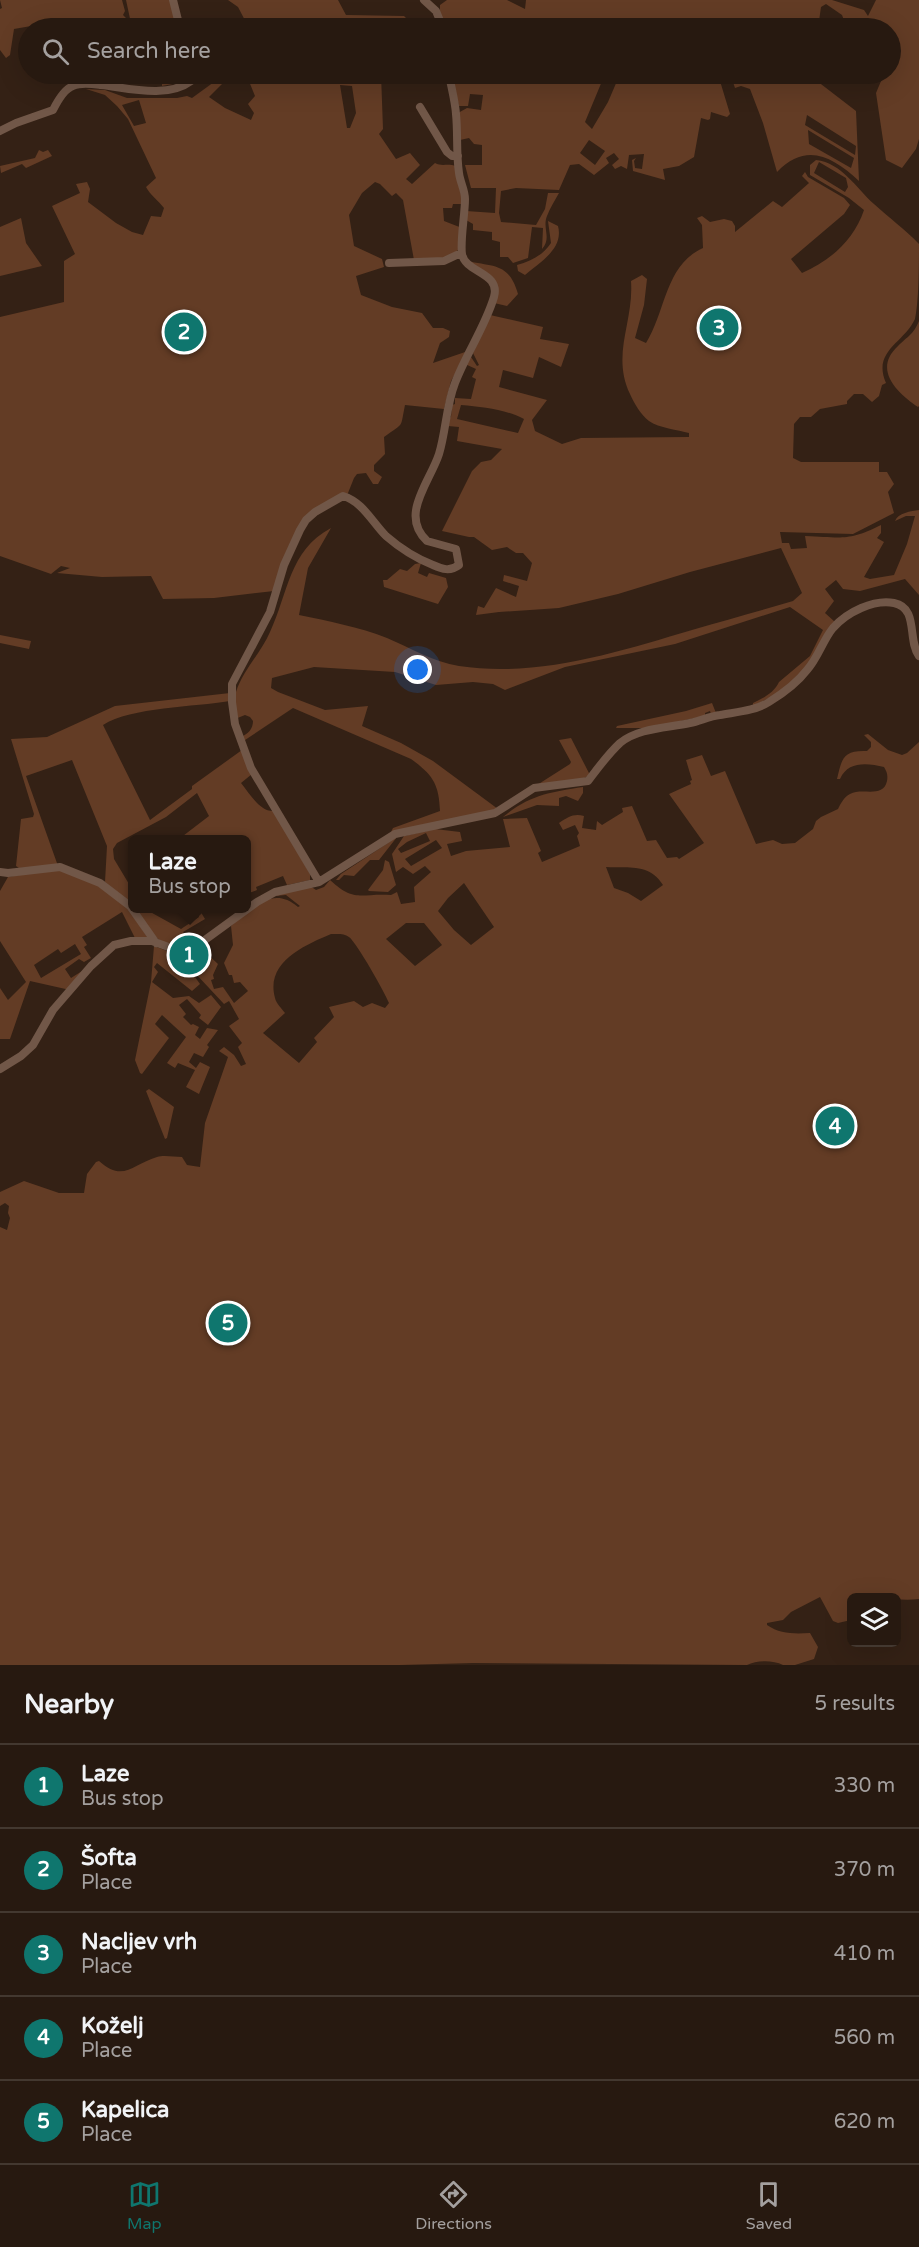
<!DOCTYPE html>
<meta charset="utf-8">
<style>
body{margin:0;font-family:"Varela Round",sans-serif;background:#2f2219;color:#f1f3f6}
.controls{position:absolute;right:18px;bottom:18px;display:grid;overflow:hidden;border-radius:9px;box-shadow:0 6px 24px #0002}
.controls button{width:54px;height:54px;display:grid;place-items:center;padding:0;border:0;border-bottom:2px solid #433830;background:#271910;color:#f1f3f6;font:30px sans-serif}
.you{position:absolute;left:418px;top:670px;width:21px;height:21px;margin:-15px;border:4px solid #fff;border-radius:50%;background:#1a73e8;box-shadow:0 0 0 9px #1a73e833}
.badge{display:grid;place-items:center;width:39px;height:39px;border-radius:50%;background:#0f766e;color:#fff;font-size:20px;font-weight:700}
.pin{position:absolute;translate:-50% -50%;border:3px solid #fff;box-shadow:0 2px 6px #0006}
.popup{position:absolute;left:128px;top:835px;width:123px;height:78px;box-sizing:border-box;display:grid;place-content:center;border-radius:9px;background:#271910;filter:drop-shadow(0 2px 4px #0005);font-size:20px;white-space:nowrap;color:#a4a09f}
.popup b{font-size:22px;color:#f1f3f6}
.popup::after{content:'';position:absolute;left:50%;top:100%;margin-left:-12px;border:12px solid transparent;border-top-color:#271910}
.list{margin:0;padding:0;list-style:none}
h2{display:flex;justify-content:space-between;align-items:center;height:78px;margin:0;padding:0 24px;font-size:26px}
h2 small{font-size:20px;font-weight:400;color:#a4a09f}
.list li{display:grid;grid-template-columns:39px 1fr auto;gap:18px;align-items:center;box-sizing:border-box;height:84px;padding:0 24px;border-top:2px solid #433830}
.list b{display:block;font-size:22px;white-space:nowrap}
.list p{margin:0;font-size:20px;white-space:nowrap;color:#a4a09f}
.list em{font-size:20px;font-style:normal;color:#a4a09f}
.icon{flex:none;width:33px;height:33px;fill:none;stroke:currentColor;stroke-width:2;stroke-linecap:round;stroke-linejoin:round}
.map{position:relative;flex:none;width:919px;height:1665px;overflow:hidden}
.search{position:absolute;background:#271910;box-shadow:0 6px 24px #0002;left:18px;right:18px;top:18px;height:66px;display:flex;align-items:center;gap:15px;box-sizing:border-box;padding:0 21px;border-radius:33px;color:#a4a09f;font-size:22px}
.sheet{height:498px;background:#271910}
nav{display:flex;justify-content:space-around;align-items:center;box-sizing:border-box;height:84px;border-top:2px solid #433830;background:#271910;font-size:16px;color:#a4a09f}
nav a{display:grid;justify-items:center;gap:3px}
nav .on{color:#0f766e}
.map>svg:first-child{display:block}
</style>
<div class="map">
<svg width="919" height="1665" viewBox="0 0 919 1665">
<rect width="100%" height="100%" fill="#342115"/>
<path fill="#633c25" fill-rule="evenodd" d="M0 0H122L125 11 123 15 126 18 105 28 54 22 14 29 10 55 6 58 0 50V9L2 8Z
M126 0H172L179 28H132Z
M228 0H338L346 15 404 16 416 28H249L238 7Z
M447 0H507L525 9 526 0H832L864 10 868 16 876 0H919V139L916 149 902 168 886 160 876 93 884 74H890V28H847L842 15 826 4 821 7 818 28H445L440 12V5Z
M164 74H190L183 82 162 86V78Z
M225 74 227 79 209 97 225 108 251 120 254 113 248 104 255 96 246 74H381L383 129 379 134 396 159 410 153 420 165 406 179 412 184 435 163C442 167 448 163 455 166L463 204H453L452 208H443L444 221 462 228 458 250 448 259 414 260 403 200 396 193 392 196 380 184 375 182 362 193 349 215 354 246 382 259 384 267 356 276 361 295 392 307 422 313 433 328H443L450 331 449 337 440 343 433 363 468 351 451 381 444 409 405 405C400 429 405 422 384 437L385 454 374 465V471L382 477 378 484H373L366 473 357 474 354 478 346 498 324 510 304 525 274 591 214 598 163 599 151 576 102 577 57 573 70 568 61 566 51 574 0 556V317L64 302V261L75 254 52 206 80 193 76 184 87 182 90 189 88 202 116 223 132 232 143 235 151 216 161 217 164 208C158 200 150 195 146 187L156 178 128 119 117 106 105 95 86 89 105 90 127 98H177L187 96 192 98ZM340 85 352 86 356 113 350 128H347ZM139 100 146 123 134 126 122 105Z
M451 74 478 78 479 74H605L585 122 592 129 608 102 620 74H726L720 81 730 114 727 117 711 112 710 119 708 120 701 118 694 157 679 166 663 169 665 180 633 171 632 160 636 158 634 161 635 168 642 169 644 154 629 155 627 169 621 166 615 169 612 165 619 159 614 153 606 158 609 163 594 175 579 164 570 165 559 190 516 188 501 191 499 213 501 222 536 225 545 209 548 193H559C555 200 550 208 547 216 542 228 552 238 542 249L543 228 532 227 528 258 513 263 508 257H500V242L492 240V232L473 230V224L466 220V211L495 213 496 188H471L465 165H482V145L474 144 469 138 460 140 458 113 467 108 481 110 483 95 470 94 468 106H459ZM589 140 605 151 595 165 580 153Z
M728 74H815L817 81 856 111 859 181C832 156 806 142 777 172L763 123 750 89 741 86 735 88 732 79ZM807 115 856 146 855 155 805 125ZM808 130 854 158 851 168 809 144Z
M39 150 43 152 48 150 52 156 26 168 22 164 1 173 0 166 35 158Z
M816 160C842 163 856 188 874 204 889 218 905 229 919 244 919 265 919 301 915 319 904 343 872 351 886 383L882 385 879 396 872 402 863 394H854L847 401V404L820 409 811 417H800L794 424 793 458 801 462H879V472H887L894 484 888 492 894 513 853 534 780 532 782 543H789L791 549 807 548 805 536C841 537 847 542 881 525V533L877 538 884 542 864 577 870 579 894 575 907 544 915 516H906L895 521C898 513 911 511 919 510V595L905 579 860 591 843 589 836 580 825 589 834 601 825 613 835 622 802 673 777 694 753 706V703C763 698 774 693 779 682L810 656 823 630 790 607 675 644 565 667 505 690 493 684 473 682 436 685 395 672 314 667 272 678 271 688 278 692 325 710 368 706 362 726 401 743 433 761 498 809 391 832 393 828 440 811C439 784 433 775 411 759L293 708 242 742 241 737C248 734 253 729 253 721L250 717 245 715 235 719C235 711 234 700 236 692 243 670 261 653 270 632 288 594 289 550 331 528L308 568 299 615C328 621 359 627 387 638 411 648 433 662 459 666 538 678 618 652 692 630 726 620 760 611 793 601L802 593 781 548 690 572 618 594 559 608 499 612 476 615 478 606 484 608 496 588 516 597 519 586 503 581 504 575 527 581 532 563 523 553H516L507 547 492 550 474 537H469L442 531 472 471 481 462 491 460 502 449 457 441 459 427 448 426 447 419 451 417 452 405 455 404V398L471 399 476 379 472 377 476 369 465 364 471 357 477 366 479 365 473 353 490 315 543 327 540 339 569 344 561 367 539 357 533 378 503 370 499 387 547 400 532 420 535 431 562 444 581 438 689 437V433C678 430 659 428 649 421 641 415 634 403 630 394 611 354 634 322 631 281L642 275 647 279 644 305 635 338 646 343C666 311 665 265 703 248L702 225 697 218 702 216 710 222 724 219 732 221 735 226V232L773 201 782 207 809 183 802 176 805 172 808 177 844 198 850 205 844 214 791 259 802 273C830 261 854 240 864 210L849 198 810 175V165ZM819 162 846 178 848 187 845 192 814 173ZM461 405C483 407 504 409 524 419L518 433 457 419Z
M21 218 26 243 42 266 0 276V227Z
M548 221 558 226C564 249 540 262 525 275L518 271 517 265C531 261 542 256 551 243Z
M467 261C495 267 509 263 518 294L507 306 494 303 496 286Z
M919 321V406L918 407C898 393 872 370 898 346 908 336 913 335 919 321Z
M421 563 418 573 427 577 429 573 446 578 448 587 438 604 384 587 383 580H387L400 569 407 571 415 564Z
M0 635 31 641 29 649 0 643Z
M230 693V701C195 707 131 707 103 725L150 820 192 789V786L242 750 252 774 241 783C250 794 260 812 274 811L310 874V880L287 885 283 876 256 887 257 890 249 893 246 885V840L179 839 209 816 197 793 166 817 117 843 113 849 114 859 132 889V906L105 882 107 846 72 760 26 776 58 866 19 868 16 866 21 819 33 817 34 814 11 739 47 737 115 706Z
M712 703 716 713 711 714 710 711 705 713V716L647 728H616L617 726 686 711Z
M868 734 888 750 902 755 907 753 919 742V1599C904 1601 892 1599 877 1595L874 1597 852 1598 851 1620 838 1623 833 1621 820 1597 791 1612 783 1620 767 1623V1625C780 1634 794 1634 810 1633L818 1647 814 1659 795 1665H783C773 1660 757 1660 747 1665L473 1663 400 1665H0V1227L7 1230 10 1218 8 1213 9 1206 5 1203 0 1206V1192L24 1181 59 1193H84L87 1174 96 1162 99 1161C123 1183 133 1164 157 1157 164 1155 174 1157 182 1157L187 1165 200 1167 205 1123 228 1057 219 1051 224 1047 234 1055 241 1066 246 1064 238 1047 242 1043 229 1026 239 1019 229 1001 224 1004 195 973 190 964 193 959 204 951 218 964 213 975 214 979 211 980 214 989 223 987 234 1003 248 991 240 982 234 983 232 975H229L224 963 233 945 231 926C251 908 273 885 298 907L300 906 286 895 274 896 310 886 316 890 324 887 330 880C355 903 360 893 391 895L397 892 401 904 415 902 414 887 431 872 425 866 413 874 403 867 396 872 392 854 404 836 435 829 460 832 462 841 447 844 451 856 466 851 510 847 503 819 527 818 541 851 538 853 542 862 580 846 577 836 579 833 575 825 563 830 559 823C568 817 574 813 584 816L582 828 596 830 597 821 602 825 623 812 622 808 632 806 647 841 656 840 667 858 677 857 679 859 704 843 669 794 691 784 690 781 692 780 686 760 702 755 711 776 725 771 756 844 773 840 782 844 795 843 813 829 816 821 821 817 838 809C841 803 844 797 850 794 862 787 883 799 887 781 888 775 887 772 884 767 867 763 848 761 840 779H837C842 758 843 750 867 751L871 747V742L864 735ZM426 833 430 841 401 853 398 849 407 842ZM436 840 442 848 411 866 405 859ZM606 867C627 868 650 863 663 885L641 901 628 893 614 888ZM464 883 494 927 471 945 454 930 438 911 448 898ZM406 923H424L442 945 415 966 386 939ZM331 934C337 934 344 933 349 937 357 943 385 993 389 1003L385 1008 372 1003 363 1007 354 1001 329 1007 334 1017 314 1038 317 1042 299 1063 263 1033 285 1013C282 1009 276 1003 275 998 265 962 305 945 331 934Z
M571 738 590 775 582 779 537 785 570 764 571 762 559 740Z
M583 787V793L578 801 566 796 559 798V806L537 805 503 817C529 795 551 792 583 787Z
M397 837 379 860H370L354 876 344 875 339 880H336L341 874Z
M385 860 389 862 396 885 388 892 369 891 368 890 383 870Z
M53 869 84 877 122 900 148 938H135L122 912 82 937 87 945 84 947 91 958 84 962 79 959 65 969 71 978 82 971 70 990 30 981 10 1039H0V988L8 1000 26 982 0 941V891L8 877ZM75 944 81 954 41 978 34 965 58 949 61 953Z
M134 909H145L181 929 199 917 196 909H199L205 919 183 932 191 945C157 950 152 932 134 909Z
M154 946 180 956 200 984 192 991 157 963 154 967 158 972 152 982 173 998 189 996 199 1003 211 995 221 1007 208 1025 199 1018 201 1015 187 999 179 1005 186 1014 183 1017 191 1025 193 1024 199 1027 195 1035 200 1039 207 1028 218 1030 207 1045 209 1047 203 1057 194 1053 189 1062 196 1068 200 1062 210 1067 199 1094 186 1087 195 1070 178 1063 175 1068 167 1063 186 1037 162 1015 155 1024 169 1038 142 1074 140 1073 135 1060 151 982Z
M149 1089 174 1107 167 1138 165 1139 146 1091Z"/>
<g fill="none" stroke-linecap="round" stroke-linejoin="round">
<path stroke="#715748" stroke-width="8" d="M173 0 180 28
M424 0 436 11 443 28
M420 107 447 152 452 156H458
M0 131 16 123 53 110C57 102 64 89 73 86 81 82 93 84 101 85 128 88 167 99 191 81L192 74
M389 263 444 261 461 253
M0 872 8 873 60 867 100 883 130 906 156 943
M319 882 251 768 235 724 232 702V684L270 612 284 565 300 530 306 520 315 512 343 496C363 502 372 522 386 536 401 549 415 558 433 565 442 569 450 572 459 565L456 549 427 541C399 515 430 482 439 454 446 431 446 406 455 383 466 354 485 327 494 297 501 272 465 273 462 254 460 241 465 214 465 199 465 190 460 182 459 173 456 153 458 133 456 114 455 100 451 87 449 74
M0 1069 21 1056 33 1045 53 1010 91 966 114 945 131 941H152L182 952 198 945 257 902 275 892 319 882 395 834 495 813 534 788 588 781C598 768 608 754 620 743 638 728 667 728 690 723 700 721 710 716 720 715 736 712 755 711 769 702 782 694 797 683 807 670 818 658 823 640 833 628 847 612 874 599 894 603 919 608 907 640 919 656"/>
</g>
</svg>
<div class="controls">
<button><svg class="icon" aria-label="layers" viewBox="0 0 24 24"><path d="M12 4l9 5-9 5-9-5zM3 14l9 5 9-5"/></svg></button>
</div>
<div class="you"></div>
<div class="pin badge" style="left:189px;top:955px">1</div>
<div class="popup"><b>Laze</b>Bus stop</div>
<div class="pin badge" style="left:184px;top:332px">2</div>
<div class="pin badge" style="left:719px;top:328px">3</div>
<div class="pin badge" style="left:835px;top:1126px">4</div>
<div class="pin badge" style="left:228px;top:1323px">5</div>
<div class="search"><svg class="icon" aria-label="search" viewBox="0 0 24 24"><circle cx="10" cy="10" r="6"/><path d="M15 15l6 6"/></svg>Search here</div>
</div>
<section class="sheet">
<h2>Nearby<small>5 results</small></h2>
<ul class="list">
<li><span class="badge">1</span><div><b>Laze</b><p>Bus stop</p></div><em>330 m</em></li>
<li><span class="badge">2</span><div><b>Šofta</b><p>Place</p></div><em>370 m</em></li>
<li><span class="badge">3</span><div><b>Nacljev vrh</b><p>Place</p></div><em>410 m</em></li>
<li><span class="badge">4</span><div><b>Koželj</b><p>Place</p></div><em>560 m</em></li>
<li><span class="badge">5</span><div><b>Kapelica</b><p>Place</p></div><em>620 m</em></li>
</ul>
</section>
<nav>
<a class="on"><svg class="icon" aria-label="map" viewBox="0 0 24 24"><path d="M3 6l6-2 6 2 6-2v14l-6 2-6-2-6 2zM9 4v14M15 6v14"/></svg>Map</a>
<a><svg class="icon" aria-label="directions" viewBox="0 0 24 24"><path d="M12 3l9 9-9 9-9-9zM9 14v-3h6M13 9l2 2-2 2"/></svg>Directions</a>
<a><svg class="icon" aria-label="saved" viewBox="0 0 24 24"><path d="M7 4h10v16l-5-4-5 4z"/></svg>Saved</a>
</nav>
